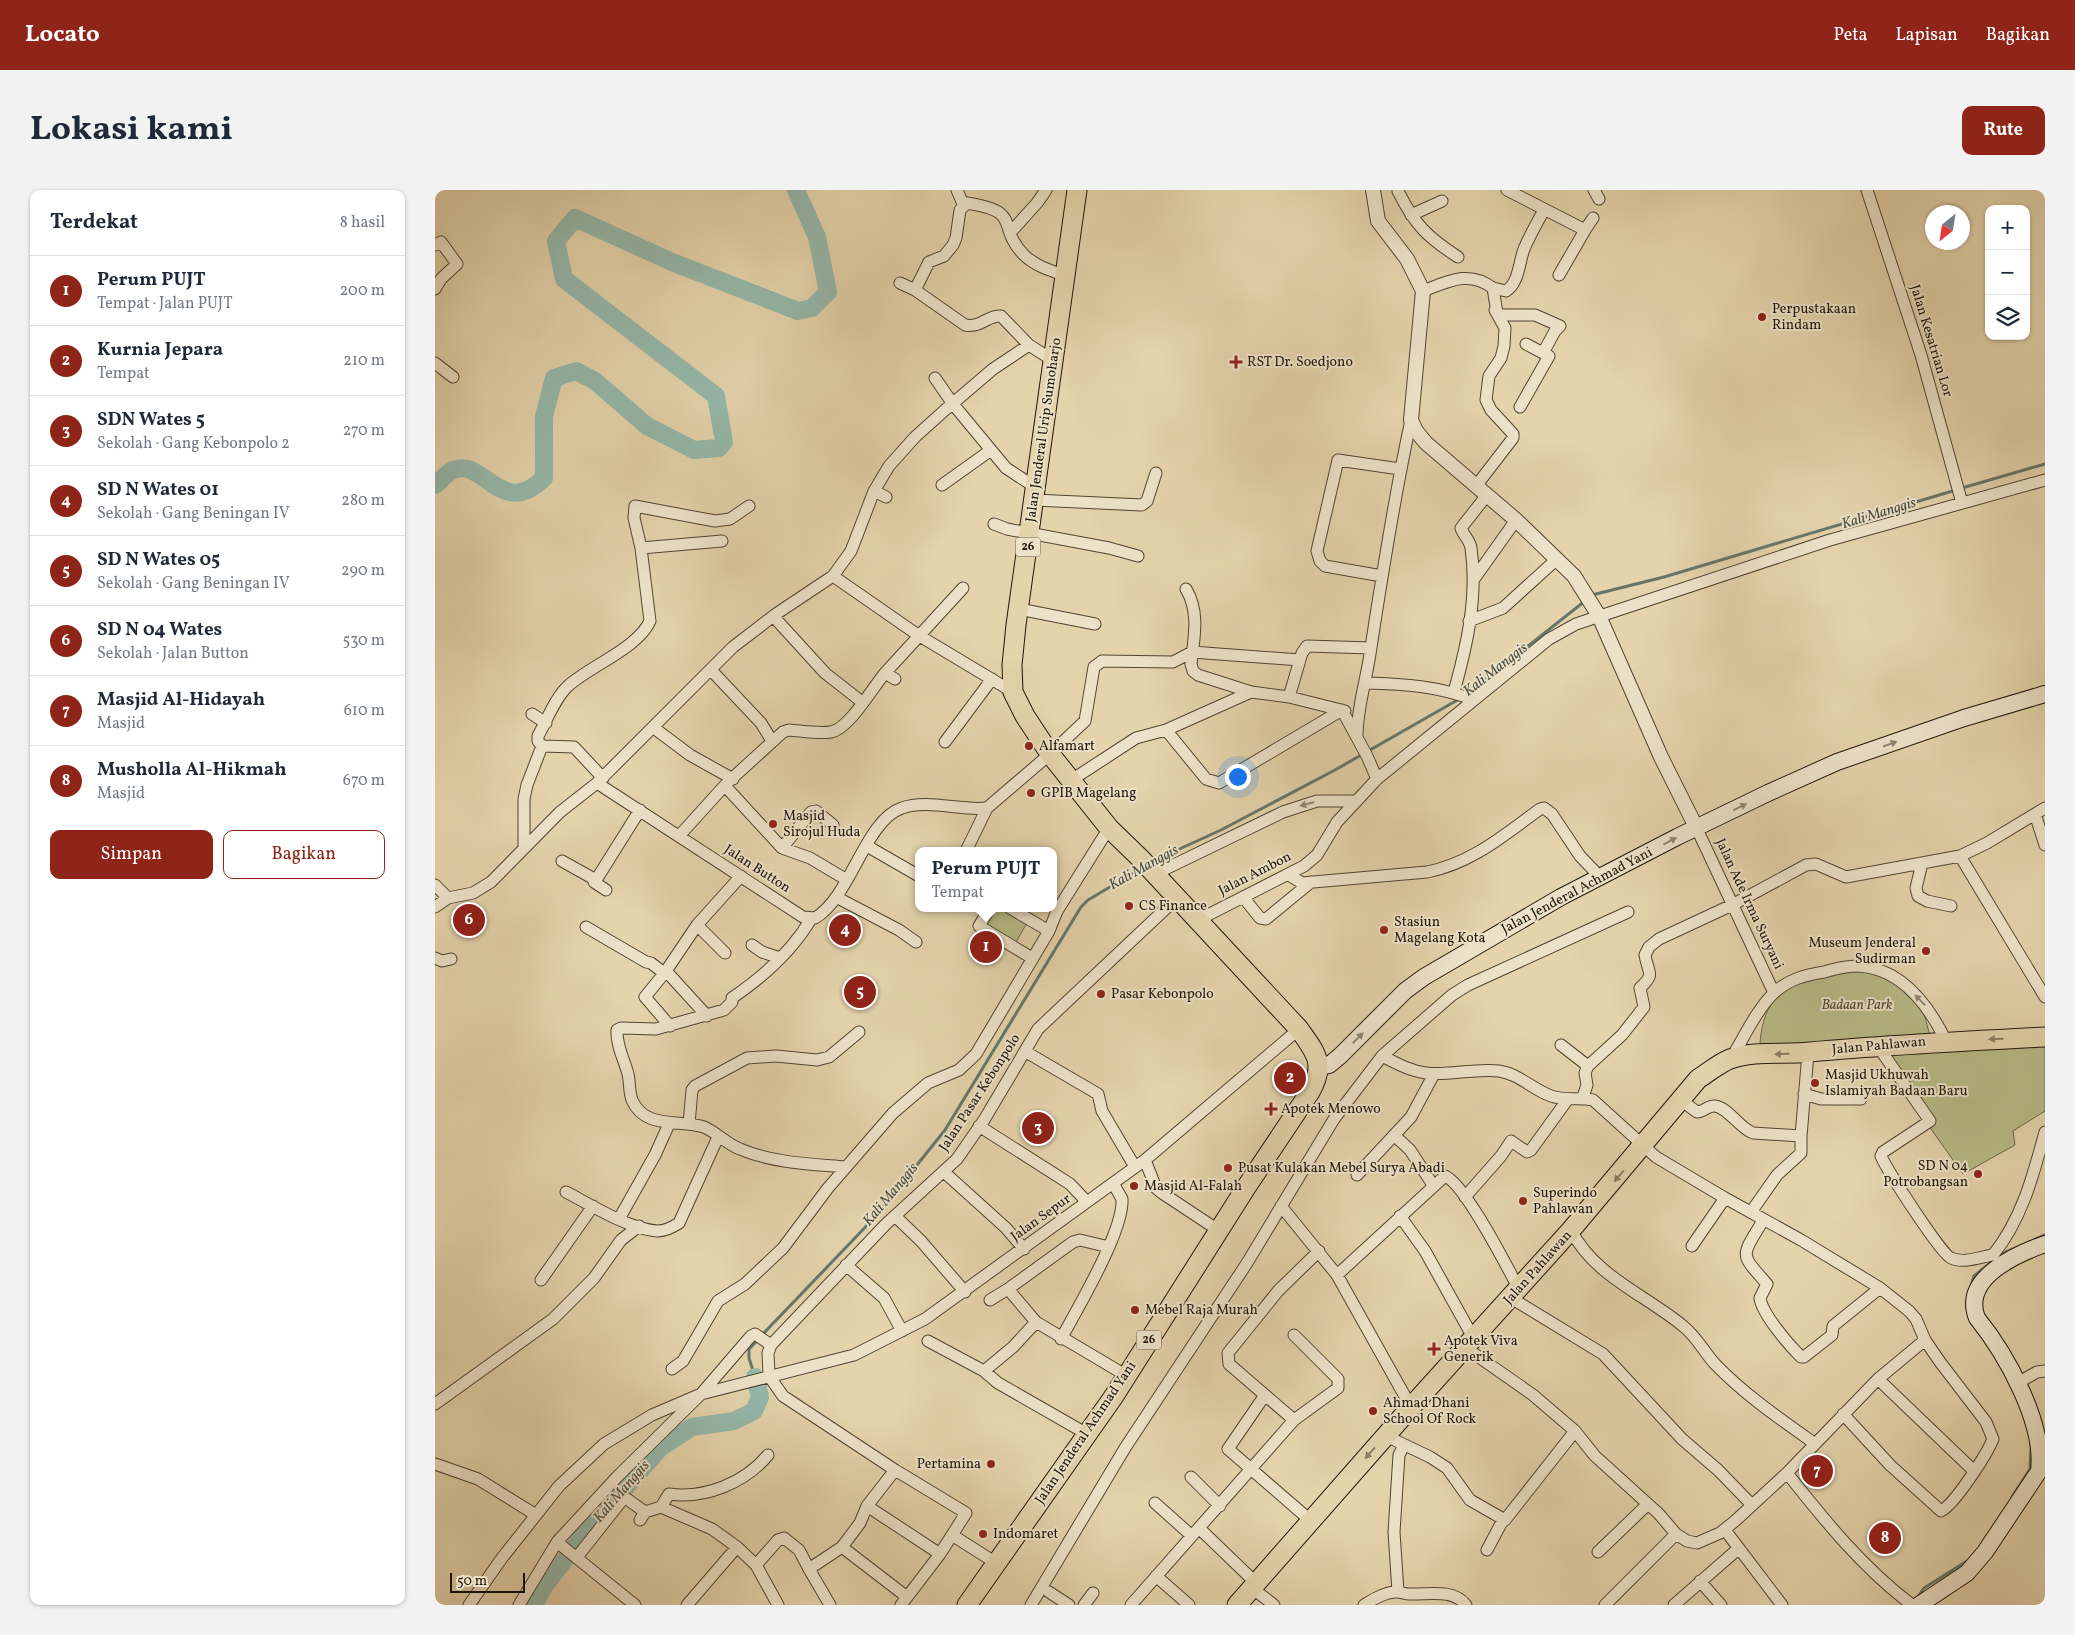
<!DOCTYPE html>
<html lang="id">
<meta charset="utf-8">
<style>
body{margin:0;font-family:Vollkorn,serif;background:#f2f2f3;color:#1f2937}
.controls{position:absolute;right:15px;top:15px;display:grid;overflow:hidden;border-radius:10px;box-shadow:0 1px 4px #0004}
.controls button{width:45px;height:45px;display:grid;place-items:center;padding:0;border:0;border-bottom:1px solid #e0e1e3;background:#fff;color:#1f2937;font:25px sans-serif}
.compass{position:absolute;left:1490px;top:15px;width:45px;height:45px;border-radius:50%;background:#fff;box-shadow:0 1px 4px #0004;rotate:210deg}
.scale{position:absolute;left:15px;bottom:12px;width:75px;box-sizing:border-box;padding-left:5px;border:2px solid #1f160b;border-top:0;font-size:14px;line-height:18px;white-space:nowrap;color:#1f160b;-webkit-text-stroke:4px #ede2c8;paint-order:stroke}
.you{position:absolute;left:802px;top:586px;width:18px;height:18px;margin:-12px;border:4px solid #fff;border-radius:50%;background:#1a73e8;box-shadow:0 0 0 8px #1a73e833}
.badge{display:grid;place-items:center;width:32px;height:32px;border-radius:50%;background:#8f2418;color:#fff;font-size:16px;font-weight:700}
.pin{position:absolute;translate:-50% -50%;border:2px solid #fff;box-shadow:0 1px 5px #0006}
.popup{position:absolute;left:480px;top:657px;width:142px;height:65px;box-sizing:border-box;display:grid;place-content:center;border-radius:10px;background:#fff;filter:drop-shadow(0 1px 4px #0005);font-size:16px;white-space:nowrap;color:#747a83}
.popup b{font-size:19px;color:#1f2937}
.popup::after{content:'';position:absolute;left:50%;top:100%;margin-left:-10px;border:10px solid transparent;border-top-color:#fff}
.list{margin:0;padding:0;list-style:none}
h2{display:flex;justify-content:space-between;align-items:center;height:65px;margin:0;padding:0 20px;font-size:21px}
h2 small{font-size:16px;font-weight:400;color:#747a83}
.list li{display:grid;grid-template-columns:32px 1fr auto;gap:15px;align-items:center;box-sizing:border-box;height:70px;padding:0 20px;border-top:1px solid #e0e1e3}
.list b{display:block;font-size:19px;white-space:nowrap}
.list p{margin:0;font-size:16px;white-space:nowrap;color:#747a83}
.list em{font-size:16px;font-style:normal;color:#747a83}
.actions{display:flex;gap:10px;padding:15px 20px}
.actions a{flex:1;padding:11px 0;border:1px solid #8f2418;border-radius:10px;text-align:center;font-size:18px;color:#8f2418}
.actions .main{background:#8f2418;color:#fff}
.icon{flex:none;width:28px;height:28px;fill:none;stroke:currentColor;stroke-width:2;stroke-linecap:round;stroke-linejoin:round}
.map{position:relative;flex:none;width:1610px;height:1415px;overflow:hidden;border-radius:10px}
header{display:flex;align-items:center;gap:30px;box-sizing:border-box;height:70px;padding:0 25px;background:#8f2418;color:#fff}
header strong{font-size:24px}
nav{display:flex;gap:28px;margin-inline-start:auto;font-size:18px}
.intro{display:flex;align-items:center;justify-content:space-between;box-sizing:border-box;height:120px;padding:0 30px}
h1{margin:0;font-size:35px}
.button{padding:12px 22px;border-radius:10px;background:#8f2418;color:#fff;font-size:18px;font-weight:700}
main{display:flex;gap:30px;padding:0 30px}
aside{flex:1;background:#fff;border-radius:10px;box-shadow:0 1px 4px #0004}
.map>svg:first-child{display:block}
</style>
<header>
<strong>Locato</strong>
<nav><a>Peta</a><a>Lapisan</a><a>Bagikan</a></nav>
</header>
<div class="intro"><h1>Lokasi kami</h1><a class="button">Rute</a></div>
<main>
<aside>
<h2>Terdekat<small>8 hasil</small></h2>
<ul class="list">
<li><span class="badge">1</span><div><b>Perum PUJT</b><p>Tempat · Jalan PUJT</p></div><em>200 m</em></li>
<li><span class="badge">2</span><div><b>Kurnia Jepara</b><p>Tempat</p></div><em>210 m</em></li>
<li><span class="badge">3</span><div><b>SDN Wates 5</b><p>Sekolah · Gang Kebonpolo 2</p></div><em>270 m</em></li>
<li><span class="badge">4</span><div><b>SD N Wates 01</b><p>Sekolah · Gang Beningan IV</p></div><em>280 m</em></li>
<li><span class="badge">5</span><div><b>SD N Wates 05</b><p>Sekolah · Gang Beningan IV</p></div><em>290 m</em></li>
<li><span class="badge">6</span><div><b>SD N 04 Wates</b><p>Sekolah · Jalan Button</p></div><em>530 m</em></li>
<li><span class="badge">7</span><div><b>Masjid Al-Hidayah</b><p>Masjid</p></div><em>610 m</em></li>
<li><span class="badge">8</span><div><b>Musholla Al-Hikmah</b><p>Masjid</p></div><em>670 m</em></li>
</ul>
<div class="actions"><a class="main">Simpan</a><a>Bagikan</a></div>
</aside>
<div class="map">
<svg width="1610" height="1415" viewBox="0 0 1610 1415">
<rect width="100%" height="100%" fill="#e4d3ab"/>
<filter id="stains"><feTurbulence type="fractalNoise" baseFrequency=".004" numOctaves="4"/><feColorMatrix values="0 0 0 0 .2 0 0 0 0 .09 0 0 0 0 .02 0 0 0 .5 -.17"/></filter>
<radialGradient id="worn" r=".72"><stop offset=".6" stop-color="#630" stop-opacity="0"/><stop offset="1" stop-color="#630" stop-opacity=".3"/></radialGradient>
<path fill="#b7bb86" stroke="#6b6848" d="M559 718H571L593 731 580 754 549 735Z
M1423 780 1447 784 1482 810 1490 827 1495 846 1336 861 1325 853C1330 790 1371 787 1423 780Z
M1610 855V921L1578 941 1580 955 1528 984 1442 863Z"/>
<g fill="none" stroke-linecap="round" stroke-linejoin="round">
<path stroke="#66776a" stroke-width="3" d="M1527 298 1610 274
M1157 405 1229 387 1521 300
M1031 505 1150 411
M716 672 786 640 900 580 1026 508
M1564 1065 1610 1045
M1536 1096 1539 1086 1559 1070
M327 1145 441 1026 510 940 646 717 653 710 707 678
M320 1187 314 1168V1159L323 1150
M1577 1307 1595 1279 1596 1258
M1482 1408 1489 1398 1532 1371"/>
<path stroke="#95b8aa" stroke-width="18" d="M0 295C5 291 12 283 18 280 49 267 66 330 109 288V226L119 188 141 181 160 191 212 236 259 260 284 258 289 252 281 206 129 89 121 51 140 28 237 72 363 121 377 118 393 102 382 47 361 0
M99 1415 110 1395 154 1339 225 1258 257 1237 299 1231 319 1221 325 1207 320 1187"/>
<defs>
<path id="minor" d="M522 0 528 14
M1072 0 1150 40 1124 85
M1159 0 1164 9
M1432 0 1486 165 1527 313
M963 1C980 35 992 47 1023 67
M976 25 1007 11
M1150 40 1158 28
M575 43 602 13 611 0
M0 55 6 52 22 74 6 89 0 99
M465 93 480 100 530 135C547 138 552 125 566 126L594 155 619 171
M1058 98 1071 101C1084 93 1084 72 1089 59 1095 45 1102 33 1109 20
M480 100 494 72 509 66 518 55 521 48 525 20 532 13C589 22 560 35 589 65 600 76 617 81 631 86
M988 101C1014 91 1034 80 1058 98L1062 123 1065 125H1100L1125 136 1120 141 1108 163 1114 166 1085 217
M1091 154 1108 163
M0 173 18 187
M500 188 518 214 556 260 507 295
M556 260 571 278 600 297
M1041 296 1078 248V244L1056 220 1051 210 1054 186 1066 168 1069 156 1070 138 1060 120
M439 301 451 307
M599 310 707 315 712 311 721 283
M559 334 572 339 674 358 703 366
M206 358 199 328 200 316 280 331 295 329 314 316
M398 386 483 445 578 502
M947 386 890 376 885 371 882 361 903 270 965 279
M1039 389 1081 330
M751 399C765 422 759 448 756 474L758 481 763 485 816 502 854 507 910 521
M584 419 660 434
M338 426 390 483 427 512
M1034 431 1068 418 1122 369
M276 480 326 533 337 551
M460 489 450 483 528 398
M931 493C969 494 1003 496 1039 510
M1019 502C1032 455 1043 407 1036 358 1035 350 1028 345 1026 338L1052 305
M854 507 867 463 872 456 936 458
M97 524 111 533
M219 538 255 565 298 589
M731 540 816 502
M922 546C922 519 931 491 935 464 947 385 959 308 976 230
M510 552 557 489
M168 588 139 557 107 556 103 551V546C112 530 120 508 133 496 155 476 203 458 215 431L206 358 287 351
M635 591 701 548 731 540 771 589 784 593 907 520 932 566 942 589
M162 593 298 457 341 424 398 386 416 361 439 301 454 276 480 247 510 220 558 179 594 155
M1610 618 1552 653 1525 666 1610 807
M1600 624 1610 655
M1262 639 1339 803
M244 646 292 593
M432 656 484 686
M89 657V609L92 595 107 556
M347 658 376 622 381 621 398 635
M531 661 552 618
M127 671 161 690 205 620
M1487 673 1481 698 1483 706 1492 711 1516 716
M720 684 848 622 882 611H920
M854 685 867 693 992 682C1037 673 1069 645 1105 619L1109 618 1117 624 1145 666 1166 688
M161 690 159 692 171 700
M412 690 375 668 347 658 291 597 292 593 348 542 354 540C367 541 383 544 396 542 414 539 438 497 450 483
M0 695 13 708
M401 707 464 740 481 752
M808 707 825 728 831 729 876 692
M0 717 13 708 38 703 56 692 125 622 162 593 368 727 380 728C416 707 430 630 467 618 492 609 526 621 552 618L615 564 650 531 659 477 667 471 738 472 757 462 865 470
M555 718 544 736 597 768
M575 718 614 741
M376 729C357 761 328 787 297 808V812L289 820 221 839 186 838 182 840C181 855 189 869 193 884 195 893 194 902 197 910 210 940 245 929 269 937 281 942 292 954 305 959 338 973 375 974 410 977
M763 730 869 676 882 665 902 632 942 589 1114 449 1141 434 1395 350 1610 290
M262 735 290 763
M151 737 211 772 216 773 229 783
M317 755 327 762 345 768
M0 768 7 771 16 769
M231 781 210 807 235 836
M272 826 231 781 262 735 306 686
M1126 855 1153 876
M1442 855 1495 931 1448 962 1446 966C1452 980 1506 1064 1516 1068 1528 1074 1545 1067 1558 1065 1587 1029 1598 986 1610 942
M591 862 663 904 667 921 700 977
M947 866C961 873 975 881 991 883 1011 886 1041 878 1064 881 1084 884 1097 899 1116 906 1130 911 1144 907 1158 910L1221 967 1290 1008 1366 1050 1445 1098 1474 1121 1481 1129 1490 1150 1505 1172 1551 1232 1558 1249C1552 1264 1520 1314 1506 1321L1455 1275 1408 1224
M1296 869C1308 849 1323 817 1340 802 1354 789 1371 785 1389 782 1399 779 1412 776 1423 776 1466 778 1494 816 1511 851
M1369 904 1386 909H1426
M1148 907 1152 895 1150 883 1153 876 1187 845 1209 817 1205 798C1221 783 1213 784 1210 765L1214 757 1224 749 1297 715 1371 675 1381 674 1411 687 1525 666
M1246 910 1262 922C1269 922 1273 915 1280 916 1294 918 1304 938 1318 943L1366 946 1373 863
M254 934 257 900 260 896 312 868 341 866 382 870 394 867 424 842
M544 936 635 994 652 1012
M960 946 975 960 998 995
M710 970 721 998 727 1003 783 1040
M509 982 571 1038 589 1059
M922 985 976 927 999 884
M131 1002C156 1015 194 1039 222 1041 230 1041 238 1037 244 1033L283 947
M1030 1007 1066 966 1076 951 1092 962 1096 960 1133 909
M846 1016 902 1085 976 1217
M1316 1022 1342 985 1366 963V946
M460 1026 486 1051 530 1102
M965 1026 990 1061 1039 1149
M184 1029 220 965 234 934
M1326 1034C1305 1068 1306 1064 1332 1094L1325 1108C1327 1124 1354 1155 1366 1167H1369L1397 1145 1398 1136 1445 1098
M1136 1040C1159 1086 1211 1105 1248 1136 1262 1147 1269 1162 1280 1174 1310 1205 1345 1229 1379 1253
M1257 1056 1290 1008
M674 1057 645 1050 638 1052 573 1099 601 1132 692 1186
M411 1075 449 1108 467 1141
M902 1085 1010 986C1030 994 1072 1077 1084 1099
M106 1090 158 1016
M1076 1108 1168 1164 1247 1249 1283 1280 1317 1315
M555 1110 573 1099
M859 1145 903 1189V1198L859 1230 794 1174 793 1163 843 1101 884 1061
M626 1149C642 1119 689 1041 687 1009L678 993
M493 1151 549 1181 563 1193 652 1244
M1031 1158 1098 1205 1140 1241 1160 1266 1224 1324 1241 1344 1252 1351 1262 1353 1285 1343 1300 1331 1352 1283 1443 1189 1490 1150
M237 1179 248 1171 283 1111 310 1094 348 1058 393 998 458 923 493 893 524 880 541 864 614 741 622 721 674 638
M549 1181 578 1157 601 1132
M1443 1189 1539 1281
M1586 1191 1602 1182 1610 1181
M830 1205 793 1259 876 1331
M0 1214 118 1129 159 1088 186 1050 204 1036
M951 1246 995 1267 1012 1278 1035 1310 1070 1330 1140 1241
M0 1274 43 1289 101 1325
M1352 1283C1390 1331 1428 1378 1477 1415
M756 1287 785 1316
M720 1313 757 1346
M432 1316 505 1364
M226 1317 234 1304C270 1309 310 1293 333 1265
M205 1330 210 1322 226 1317 277 1339 302 1357 321 1375 343 1415
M765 1339 821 1393
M1290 1340 1347 1415
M517 1345 561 1373
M122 1352 200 1415
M407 1357 472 1407
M1052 1360 1069 1328
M1163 1362 1213 1314
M142 1367 188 1309H192L210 1322
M321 1375 343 1350 349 1348 364 1360 374 1379
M721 1386 754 1415
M1265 1391 1286 1415
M817 1398 839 1415
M614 1402 634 1415
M963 1402 959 1342 964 1265 969 1255
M34 1415 67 1368 124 1296 169 1254 217 1225 266 1204 419 1165 490 1129 710 970 864 839
M84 1415 122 1352 182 1287 266 1204 316 1146 320 1144 336 1155
M252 1415 302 1357
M395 1415 374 1379 407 1357 425 1333 432 1316 460 1280
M466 1415 505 1364 531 1323 460 1280 348 1206 334 1186 333 1163 336 1155 451 1034 522 969 549 930 603 839 742 708
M596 1415 690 1258 812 1073 899 929 947 866 1017 805 1033 795 1193 722
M649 1415 658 1403
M696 1415 859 1230
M929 1415C939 1409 950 1402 962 1402 966 1402 970 1404 974 1404 992 1405 1018 1398 1031 1415
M1170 1415 1241 1344
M1239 1415 1303 1359"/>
<path id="tertiary" d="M938 0 943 31 972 69 988 101 976 230 981 241 991 253 1081 330 1139 386 1164 426 1226 567 1262 639"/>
<path id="secondary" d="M885 877 894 875 905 866 970 801 989 787 1126 707 1242 647 1333 603 1402 572 1529 528 1610 504
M1484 1415 1532 1383 1550 1362 1604 1281C1610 1233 1571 1164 1542 1128 1526 1088 1582 1064 1610 1054"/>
<path id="primary" d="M802 1415 976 1217 1136 1040 1263 889C1274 882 1283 874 1295 869 1320 860 1349 865 1375 862 1453 855 1531 851 1610 847"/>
<path id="trunk" d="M532 1415 679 1206 812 996 875 902C891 874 881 863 864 839L705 668 674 638 615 564 590 526 578 502 577 475 581 435 642 0"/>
</defs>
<use href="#minor" stroke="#504533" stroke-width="13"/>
<use href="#tertiary" stroke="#504533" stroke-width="16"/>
<use href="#secondary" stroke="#1f160b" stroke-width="18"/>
<use href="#primary" stroke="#1f160b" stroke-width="21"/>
<use href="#trunk" stroke="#1f160b" stroke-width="21"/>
<use href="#minor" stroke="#ede2c8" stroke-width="11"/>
<use href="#tertiary" stroke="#ede2c8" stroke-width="14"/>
<use href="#secondary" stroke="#ede2c8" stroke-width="16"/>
<use href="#primary" stroke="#e4d3ab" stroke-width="19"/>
<use href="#trunk" stroke="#e4d3ab" stroke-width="19"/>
</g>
<defs><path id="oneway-solid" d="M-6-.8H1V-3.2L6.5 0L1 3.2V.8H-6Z" transform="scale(1.25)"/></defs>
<g fill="#908673">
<use href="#oneway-solid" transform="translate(1455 554) rotate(-19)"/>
<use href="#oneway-solid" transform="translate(872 614) rotate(164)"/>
<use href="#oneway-solid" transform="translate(1305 617) rotate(-26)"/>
<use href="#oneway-solid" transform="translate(1235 651) rotate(-28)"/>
<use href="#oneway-solid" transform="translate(1485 810) rotate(-134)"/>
<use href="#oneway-solid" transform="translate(923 848) rotate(-45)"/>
</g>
<g fill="#8b7e63">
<use href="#oneway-solid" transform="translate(1561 849) rotate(178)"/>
<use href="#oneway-solid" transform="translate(1347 864) rotate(178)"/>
<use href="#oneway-solid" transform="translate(1184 986) rotate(131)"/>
<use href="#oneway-solid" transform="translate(935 1263) rotate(131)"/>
</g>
<g fill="#8f2418" stroke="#ede2c8" stroke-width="2">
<circle cx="1327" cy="127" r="5"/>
<path d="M798.5 164.5h5v5h5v5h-5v5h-5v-5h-5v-5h5z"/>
<circle cx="594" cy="556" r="5"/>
<circle cx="596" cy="603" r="5"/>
<circle cx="338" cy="634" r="5"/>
<circle cx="694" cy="716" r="5"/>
<circle cx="949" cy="740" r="5"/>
<circle cx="1491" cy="761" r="5"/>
<circle cx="666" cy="804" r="5"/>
<circle cx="1380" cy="893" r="5"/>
<path d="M833.5 911.5h5v5h5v5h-5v5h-5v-5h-5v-5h5z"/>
<circle cx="793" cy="978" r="5"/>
<circle cx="1543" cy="984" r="5"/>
<circle cx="699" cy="996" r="5"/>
<circle cx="1088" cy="1011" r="5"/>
<circle cx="700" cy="1120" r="5"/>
<path d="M996.5 1151.5h5v5h5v5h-5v5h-5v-5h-5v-5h5z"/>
<circle cx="938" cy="1221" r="5"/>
<circle cx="556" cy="1274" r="5"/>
<circle cx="548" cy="1344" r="5"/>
</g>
<g text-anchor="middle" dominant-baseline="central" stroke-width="4" stroke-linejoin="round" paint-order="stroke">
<g fill="#ede2c8" stroke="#5d5344" stroke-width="1">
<rect x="580.5" y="347.5" width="25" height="19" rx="4"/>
<rect x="701.5" y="1140.5" width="25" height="19" rx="4"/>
</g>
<g font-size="12" font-weight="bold" fill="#1f160b">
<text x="593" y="357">26</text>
<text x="714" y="1150">26</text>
</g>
<g font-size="14" fill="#1f160b" stroke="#ede2c8" text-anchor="start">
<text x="1337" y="119">Perpustakaan<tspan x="1337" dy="16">Rindam</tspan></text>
<text x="812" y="172">RST Dr. Soedjono</text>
<text x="604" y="556">Alfamart</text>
<text x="606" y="603">GPIB Magelang</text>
<text x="348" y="626">Masjid<tspan x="348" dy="16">Sirojul Huda</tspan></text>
<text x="704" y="716">CS Finance</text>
<text x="959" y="732">Stasiun<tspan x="959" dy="16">Magelang Kota</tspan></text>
<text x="1481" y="753" text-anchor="end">Museum Jenderal<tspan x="1481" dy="16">Sudirman</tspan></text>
<text x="676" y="804">Pasar Kebonpolo</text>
<text x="1390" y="885">Masjid Ukhuwah<tspan x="1390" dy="16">Islamiyah Badaan Baru</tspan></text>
<text x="846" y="919">Apotek Menowo</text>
<text x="1533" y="976" text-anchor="end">SD N 04<tspan x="1533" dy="16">Potrobangsan</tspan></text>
<text x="803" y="978">Pusat Kulakan Mebel Surya Abadi</text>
<text x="709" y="996">Masjid Al-Falah</text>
<text x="1098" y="1003">Superindo<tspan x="1098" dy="16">Pahlawan</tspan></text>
<text x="710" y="1120">Mebel Raja Murah</text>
<text x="1009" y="1151">Apotek Viva<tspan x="1009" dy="16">Generik</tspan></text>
<text x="948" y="1213">Ahmad Dhani<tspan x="948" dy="16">School Of Rock</tspan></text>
<text x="546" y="1274" text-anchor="end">Pertamina</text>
<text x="558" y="1344">Indomaret</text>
</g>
<g font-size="14" fill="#1f160b" stroke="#ede2c8">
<text transform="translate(1496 151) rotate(73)">Jalan Kesatrian Lor</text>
<text transform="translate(609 240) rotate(-82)">Jalan Jenderal Urip Sumoharjo</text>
<text transform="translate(322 679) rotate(33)">Jalan Button</text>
<text transform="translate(820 684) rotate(-27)">Jalan Ambon</text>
<text transform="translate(1142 701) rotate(-28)">Jalan Jenderal Achmad Yani</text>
<text transform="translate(1314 714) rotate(65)">Jalan Ade Irma Suryani</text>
<text transform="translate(1444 856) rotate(-5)">Jalan Pahlawan</text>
<text transform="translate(545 903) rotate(-57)">Jalan Pasar Kebonpolo</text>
<text transform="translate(606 1028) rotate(-36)">Jalan Sepur</text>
<text transform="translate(1103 1078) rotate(-48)">Jalan Pahlawan</text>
<text transform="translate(651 1243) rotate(-56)">Jalan Jenderal Achmad Yani</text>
</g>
<g font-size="14" font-style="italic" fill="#4d4830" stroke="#ede2c8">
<text x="1422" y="815">Badaan Park</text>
</g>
<g font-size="15" font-style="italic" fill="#484f43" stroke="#ede2c8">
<text transform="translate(1444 324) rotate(-17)">Kali Manggis</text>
<text transform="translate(1061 480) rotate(-38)">Kali Manggis</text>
<text transform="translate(709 678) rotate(-29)">Kali Manggis</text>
<text transform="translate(456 1005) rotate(-50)">Kali Manggis</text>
<text transform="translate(187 1302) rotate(-49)">Kali Manggis</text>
</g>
</g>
<rect width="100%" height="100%" filter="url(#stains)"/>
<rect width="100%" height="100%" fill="url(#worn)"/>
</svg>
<div class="controls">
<button>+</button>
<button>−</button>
<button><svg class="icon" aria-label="layers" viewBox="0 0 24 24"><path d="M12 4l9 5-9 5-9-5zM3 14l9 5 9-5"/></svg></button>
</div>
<svg class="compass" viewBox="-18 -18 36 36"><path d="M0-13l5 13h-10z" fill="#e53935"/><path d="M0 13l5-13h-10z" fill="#747a83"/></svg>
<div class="scale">50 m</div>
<div class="you"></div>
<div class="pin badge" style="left:551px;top:757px">1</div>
<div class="popup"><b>Perum PUJT</b>Tempat</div>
<div class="pin badge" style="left:855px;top:888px">2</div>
<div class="pin badge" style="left:603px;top:938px">3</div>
<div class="pin badge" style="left:410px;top:740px">4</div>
<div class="pin badge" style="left:425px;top:802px">5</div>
<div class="pin badge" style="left:34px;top:730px">6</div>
<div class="pin badge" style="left:1382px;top:1281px">7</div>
<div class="pin badge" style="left:1450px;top:1348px">8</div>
</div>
</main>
